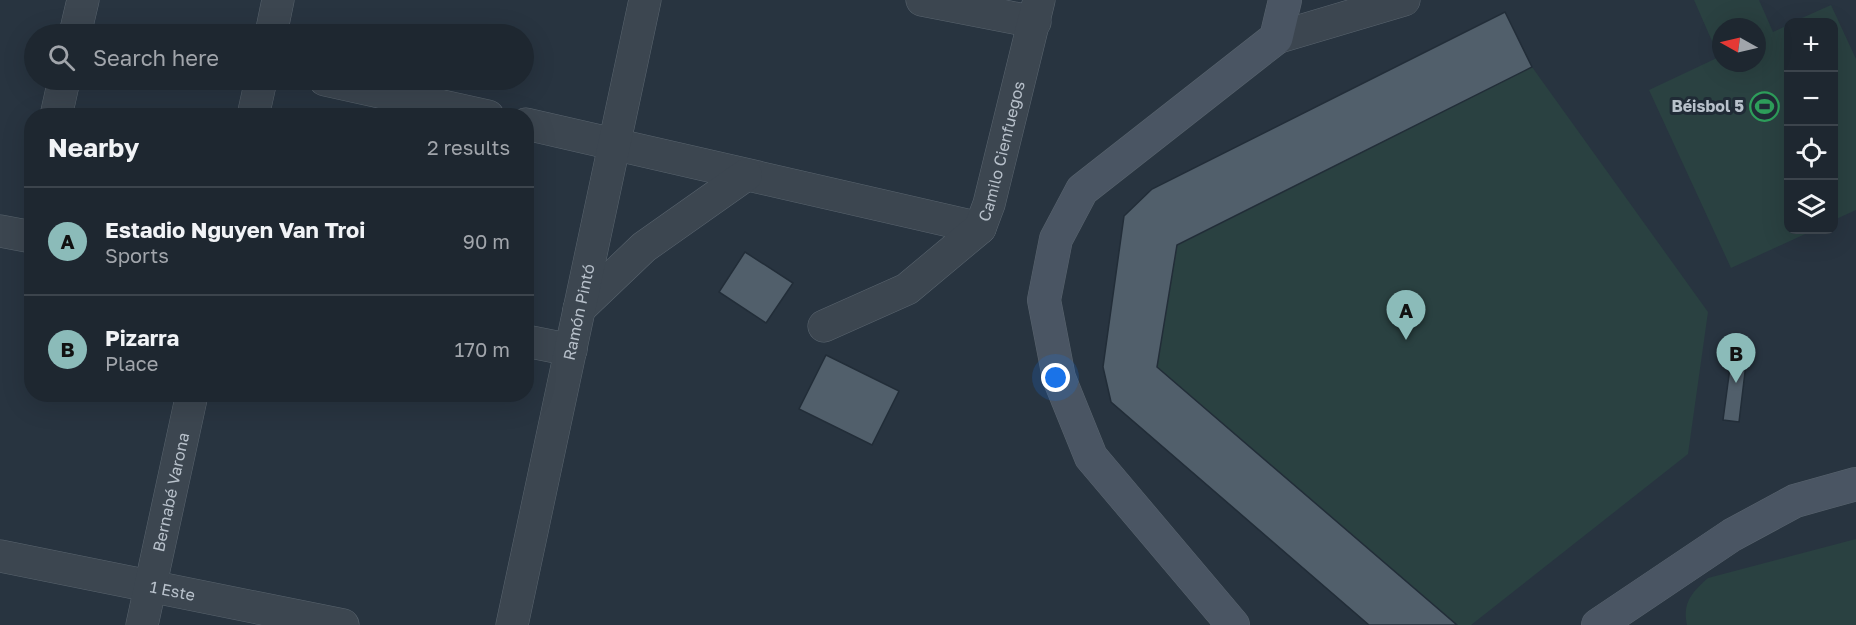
<!DOCTYPE html>
<meta charset="utf-8">
<style>
body{margin:0;font-family:"Golos Text",sans-serif;background:#2b333c;color:#f1f3f6}
.controls{position:absolute;right:18px;top:18px;display:grid;overflow:hidden;border-radius:12px;box-shadow:0 6px 24px #0002}
.controls button{width:54px;height:54px;display:grid;place-items:center;padding:0;border:0;border-bottom:2px solid #3c444c;background:#1e2730;color:#f1f3f6;font:30px sans-serif}
.compass{position:absolute;left:1712px;top:18px;width:54px;height:54px;border-radius:50%;background:#1e2730;box-shadow:0 6px 24px #0002;rotate:278deg}
.you{position:absolute;left:1056px;top:378px;width:21px;height:21px;margin:-15px;border:4px solid #fff;border-radius:50%;background:#1a73e8;box-shadow:0 0 0 9px #1a73e833}
.badge{display:grid;place-items:center;width:39px;height:39px;border-radius:50%;background:#8bbbb9;color:#111;font-size:20px;font-weight:700}
.pin{position:absolute;translate:-50% -50px;filter:drop-shadow(0 2px 3px #0008)}
.pin::after{content:'';position:absolute;top:32px;width:21px;height:18px;background:inherit;clip-path:polygon(0 0,100% 0,50% 100%)}
.list{margin:0;padding:0;list-style:none}
h2{display:flex;justify-content:space-between;align-items:center;height:78px;margin:0;padding:0 24px;font-size:26px}
h2 small{font-size:20px;font-weight:400;color:#a1a5ab}
.list li{display:grid;grid-template-columns:39px 1fr auto;gap:18px;align-items:center;box-sizing:border-box;height:108px;padding:0 24px;border-top:2px solid #3c444c}
.list b{display:block;font-size:22px;white-space:nowrap}
.list p{margin:0;font-size:20px;white-space:nowrap;color:#a1a5ab}
.list em{font-size:20px;font-style:normal;color:#a1a5ab}
.icon{flex:none;width:33px;height:33px;fill:none;stroke:currentColor;stroke-width:2;stroke-linecap:round;stroke-linejoin:round}
.map{position:relative;flex:none;width:1856px;height:625px;overflow:hidden}
.search{position:absolute;background:#1e2730;box-shadow:0 6px 24px #0002;left:24px;top:24px;width:510px;height:66px;display:flex;align-items:center;gap:15px;box-sizing:border-box;padding:0 21px;border-radius:33px;color:#a1a5ab;font-size:22px}
.panel{position:absolute;background:#1e2730;box-shadow:0 6px 24px #0002;left:24px;top:108px;width:510px;height:294px;border-radius:24px}
.map>svg:first-child{display:block}
</style>
<div class="map">
<svg width="1856" height="625" viewBox="0 0 1856 625">
<rect width="100%" height="100%" fill="#283440"/>
<path fill="#2a4141" fill-rule="evenodd" d="M1694 0H1759L1773 32 1788 25V230H1814L1731 268 1649 90 1719 57ZM1721 27H1757V63H1721Z
M1831 5 1856 59V210L1834 220V22H1793Z
M1505 12 1532 67 1708 312 1688 454 1471 625H1369L1111 402 1103 367 1124 216 1152 189Z
M1856 539V625H1687C1682 603 1692 592 1708 578Z"/>
<path fill="#515f6b" stroke="#222d38" stroke-width="1.5" d="M1505 12 1532 67 1177 245 1157 367 1457 625H1369L1111 402 1103 367 1124 216 1152 189Z
M745 252 793 283 766 323 719 292Z
M1733 345 1748 347 1739 422 1723 420Z
M826 355 899 391 872 445 799 409Z"/>
<g fill="none" stroke-linecap="round" stroke-linejoin="round">
<defs>
<g id="street">
<path d="M922 0 1035 22"/>
<path d="M75 34 83 0"/>
<path d="M271 34 278 0"/>
<path d="M1276 38 1404 0"/>
<path d="M325 80 488 116"/>
<path d="M56 116 64 80"/>
<path d="M253 116 261 80"/>
<path d="M526 124 980 228"/>
<path d="M0 231 32 237"/>
<path d="M579 309 644 247 746 175"/>
<path id="s1" d="M824 326 907 289 980 228 989 204 1039 0"/>
<path d="M526 341 571 350"/>
<path id="s2" d="M0 556 343 625"/>
<path id="s3" d="M142 625 192 394"/>
<path id="s4" d="M512 625 645 0"/>
</g>
<path id="secondary" d="M1233 625 1091 457 1059 378 1044 300 1056 239 1082 190 1276 38 1285 0
M1598 625 1732 535 1795 501 1856 484"/>
</defs>
<use href="#street" stroke="#59646e" stroke-width="33"/>
<use href="#secondary" stroke="#59646e" stroke-width="34"/>
<use href="#street" stroke="#3c4650" stroke-width="32"/>
<use href="#secondary" stroke="#4a5563" stroke-width="33"/>
</g>
<defs>
<symbol id="stadium-ring" viewBox="-11 -11 22 22"><circle r="9.5" fill="#202b36" stroke="#2e9e5b" stroke-width="1.5"/><path d="M0-5a6.5 5 0 1 0 0 10a6.5 5 0 1 0 0-10ZM-3.5-1.8h7v3.6h-7Z" fill="#2e9e5b"/></symbol>
</defs>
<g fill-rule="evenodd">
<use href="#stadium-ring" x="1748" y="90" width="33" height="33"/>
</g>
<g text-anchor="middle" dominant-baseline="central" stroke-width="6" stroke-linejoin="round" paint-order="stroke">
<g font-size="16" font-weight="bold" fill="#b8c1cb" stroke="#202b36" text-anchor="end">
<text x="1744" y="106">Béisbol 5</text>
</g>
<g font-size="16" fill="#b8c1cb" stroke="#202b36">
<text stroke="none"><textPath href="#s1" startOffset="266">Camilo Cienfuegos</textPath></text>
<text stroke="none"><textPath href="#s4" startOffset="320">Ramón Pintó</textPath></text>
<text stroke="none"><textPath href="#s3" startOffset="136">Bernabé Varona</textPath></text>
<text stroke="none"><textPath href="#s2" startOffset="176">1 Este</textPath></text>
</g>
</g>
</svg>
<div class="controls">
<button>+</button>
<button>−</button>
<button><svg class="icon" aria-label="locate" viewBox="0 0 24 24"><circle cx="12" cy="12" r="6"/><path d="M12 2v4M12 18v4M2 12h4M18 12h4"/></svg></button>
<button><svg class="icon" aria-label="layers" viewBox="0 0 24 24"><path d="M12 4l9 5-9 5-9-5zM3 14l9 5 9-5"/></svg></button>
</div>
<svg class="compass" viewBox="-18 -18 36 36"><path d="M0-13l5 13h-10z" fill="#e53935"/><path d="M0 13l5-13h-10z" fill="#a1a5ab"/></svg>
<div class="you"></div>
<div class="pin badge" style="left:1406px;top:340px">A</div>
<div class="pin badge" style="left:1736px;top:383px">B</div>
<div class="search"><svg class="icon" aria-label="search" viewBox="0 0 24 24"><circle cx="10" cy="10" r="6"/><path d="M15 15l6 6"/></svg>Search here</div>
<section class="panel">
<h2>Nearby<small>2 results</small></h2>
<ul class="list">
<li><span class="badge">A</span><div><b>Estadio Nguyen Van Troi</b><p>Sports</p></div><em>90 m</em></li>
<li><span class="badge">B</span><div><b>Pizarra</b><p>Place</p></div><em>170 m</em></li>
</ul>
</section>
</div>
